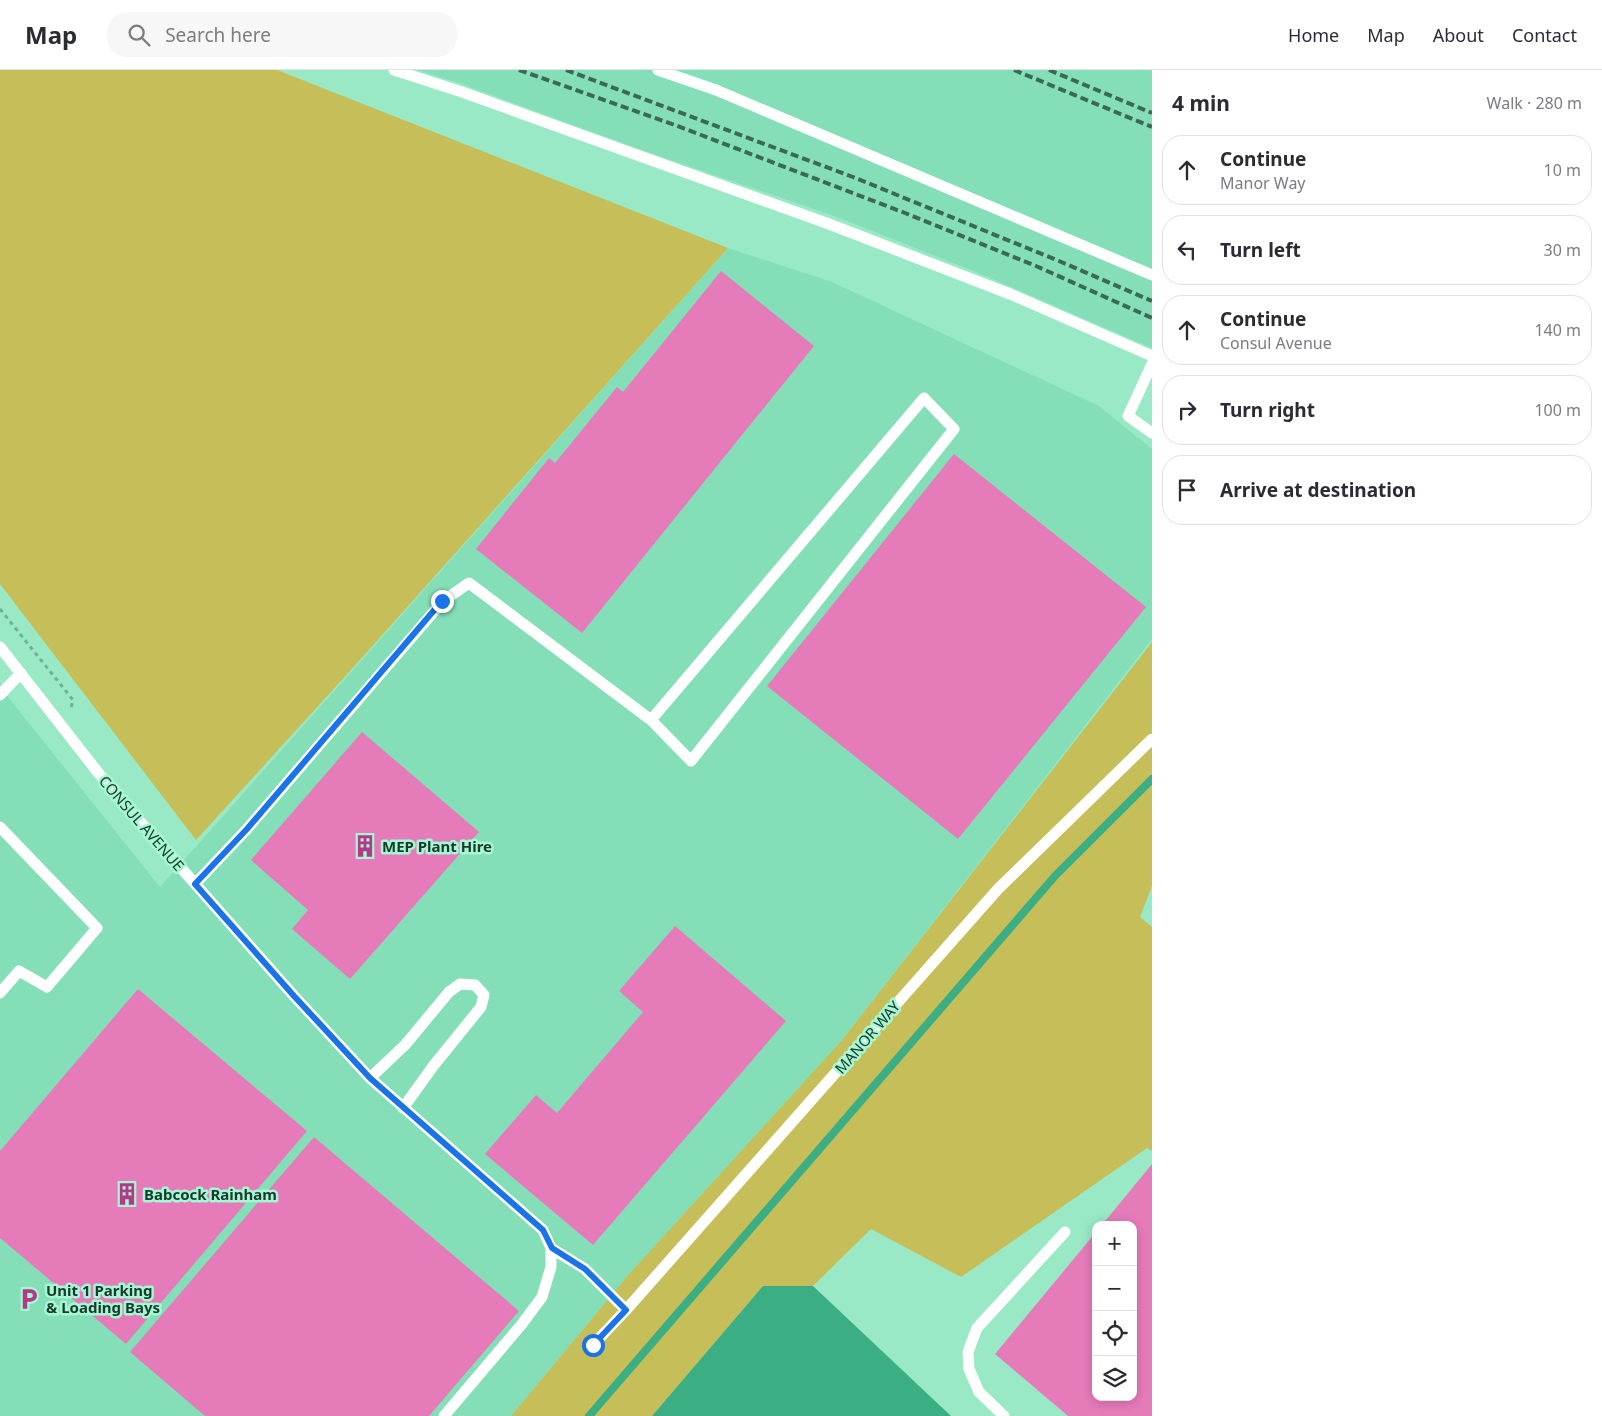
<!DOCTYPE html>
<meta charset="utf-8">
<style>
body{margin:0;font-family:"Noto Sans",sans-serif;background:#f7f7f7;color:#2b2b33}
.controls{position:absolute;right:15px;bottom:15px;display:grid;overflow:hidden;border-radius:10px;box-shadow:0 2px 12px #0003}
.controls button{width:45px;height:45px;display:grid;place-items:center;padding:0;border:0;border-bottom:1px solid #e1e1e2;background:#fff;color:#2b2b33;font:25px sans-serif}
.stop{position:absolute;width:15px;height:15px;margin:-11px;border:4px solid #1a73e8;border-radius:50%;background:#fff}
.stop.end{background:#1a73e8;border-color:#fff;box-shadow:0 1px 5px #0008}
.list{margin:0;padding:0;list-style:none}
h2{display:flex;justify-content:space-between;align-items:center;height:65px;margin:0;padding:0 20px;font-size:21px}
h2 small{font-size:16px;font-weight:400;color:#7c7c81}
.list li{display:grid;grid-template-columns:32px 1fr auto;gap:15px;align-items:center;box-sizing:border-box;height:70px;margin:0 10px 10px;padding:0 10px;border:1px solid #e1e1e2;border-radius:20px}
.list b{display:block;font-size:19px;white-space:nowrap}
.list p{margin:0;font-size:16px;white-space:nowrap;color:#7c7c81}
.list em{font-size:16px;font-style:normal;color:#7c7c81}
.icon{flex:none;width:28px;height:28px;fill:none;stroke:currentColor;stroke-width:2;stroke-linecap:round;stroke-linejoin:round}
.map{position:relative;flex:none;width:1152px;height:1346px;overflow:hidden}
header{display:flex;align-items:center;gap:30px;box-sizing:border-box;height:70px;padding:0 25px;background:#fff;border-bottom:1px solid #e1e1e2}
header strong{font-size:24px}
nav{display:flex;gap:28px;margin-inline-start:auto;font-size:18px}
.search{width:350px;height:45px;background:#f7f7f7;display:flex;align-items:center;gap:12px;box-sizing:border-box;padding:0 18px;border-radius:20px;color:#7c7c81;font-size:19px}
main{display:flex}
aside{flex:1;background:#fff}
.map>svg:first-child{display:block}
</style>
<header>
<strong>Map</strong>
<div class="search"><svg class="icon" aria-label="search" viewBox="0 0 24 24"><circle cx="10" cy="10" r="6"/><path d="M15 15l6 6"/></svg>Search here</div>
<nav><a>Home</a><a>Map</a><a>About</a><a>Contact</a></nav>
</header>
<main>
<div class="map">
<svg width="1152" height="1346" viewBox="0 0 1152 1346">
<rect width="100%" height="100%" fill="#99e9c6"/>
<path fill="#84dfb9" d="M418 0H1152V278L981 204 834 146 636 78 462 14Z
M728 178 832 212 1099 336 1152 379V569L842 970 629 1204 511 1346H0V617L160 817Z"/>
<path fill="#c6be59" d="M0 0H277L728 178 351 600 196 770 0 514Z
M1152 572V816L1140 847 1152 857V1081L1147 1078 961 1207 871 1159 813 1216H763L652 1346H511L629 1204 842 970Z"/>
<path fill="#3bae84" d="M763 1216H813L951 1346H652Z"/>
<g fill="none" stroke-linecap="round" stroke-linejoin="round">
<path stroke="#3bae84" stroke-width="8" d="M589 1346 1055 806 1152 709"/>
</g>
<path fill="#e67bba" d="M721 201 814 276 582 563 476 479 549 388 555 393 617 317 623 322Z
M954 384 1146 537 958 769 767 616Z
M362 662 479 762 350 909 292 859 308 840 251 790Z
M675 856 786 951 593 1175 485 1084 536 1025 557 1043 643 942 619 921Z
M138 919 307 1061 126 1274 0 1168V1081Z
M314 1067 519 1241 429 1346H205L130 1282Z
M1152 1094V1346H1068L995 1284 1096 1162V1327H1133V1155H1102Z"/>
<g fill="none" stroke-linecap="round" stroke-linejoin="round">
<path stroke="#70b195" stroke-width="3" stroke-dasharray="4 4" stroke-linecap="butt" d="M0 539 73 630 71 638"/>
<path stroke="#fff" stroke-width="11" d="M394 0 462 22 829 154 1010 224 1152 286
M658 0 716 20 1152 205
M1152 294 1128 346 1152 363
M0 577 107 714 294 926 370 1008 543 1160 551 1178V1197L542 1227 522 1254 444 1346
M0 625 21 603
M0 757 97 858 47 917 19 901 0 923
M195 814 247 759 443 531 469 513 651 650 924 328 954 359 691 691 651 650
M370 1008 405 975 449 922 460 914 475 915 484 925 481 937 434 995 403 1038
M551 1178 585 1199 626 1240
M593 1275 626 1240 998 819 1152 669
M1004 1346 979 1322 969 1299 968 1282 977 1258 1065 1162"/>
<path stroke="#3b6956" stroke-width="4" stroke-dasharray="8 4" stroke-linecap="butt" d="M519 0 675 55 905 143 1036 196 1152 248
M566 0 853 107 1059 191 1152 231
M1014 0 1152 57
M1049 0 1152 43"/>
</g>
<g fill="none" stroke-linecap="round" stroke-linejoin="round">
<path stroke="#1a73e8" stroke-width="6" d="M442 531 247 759 195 814 294 926 370 1008 543 1160 552 1178 585 1199 626 1240 593 1275"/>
</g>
<defs>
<symbol id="building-bare" viewBox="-9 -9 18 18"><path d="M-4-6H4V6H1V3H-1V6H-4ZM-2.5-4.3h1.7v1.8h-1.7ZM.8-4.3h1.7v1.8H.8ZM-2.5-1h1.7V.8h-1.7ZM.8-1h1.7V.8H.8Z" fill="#b53989" stroke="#a6f7d3" stroke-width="2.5" paint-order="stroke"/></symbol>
<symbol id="parking-bare" viewBox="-9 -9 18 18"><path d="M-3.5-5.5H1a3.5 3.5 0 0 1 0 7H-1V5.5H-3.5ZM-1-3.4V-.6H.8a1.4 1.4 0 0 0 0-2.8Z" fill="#b53989" stroke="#a6f7d3" stroke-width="2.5" paint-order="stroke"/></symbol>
</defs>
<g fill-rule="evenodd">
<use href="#building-bare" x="349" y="760" width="32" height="32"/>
<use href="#building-bare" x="111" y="1108" width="32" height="32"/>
<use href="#parking-bare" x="13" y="1213" width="32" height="32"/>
</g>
<g text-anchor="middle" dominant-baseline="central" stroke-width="5" stroke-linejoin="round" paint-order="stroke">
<g font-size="15" fill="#18392c" stroke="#a6f7d3">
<text transform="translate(142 753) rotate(49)">CONSUL AVENUE</text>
<text transform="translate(867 967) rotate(-49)">MANOR WAY</text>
</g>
<g font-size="15" font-weight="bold" fill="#18392c" stroke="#a6f7d3" text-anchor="start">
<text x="382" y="776">MEP Plant Hire</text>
<text x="144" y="1124">Babcock Rainham</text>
<text x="46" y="1220">Unit 1 Parking<tspan x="46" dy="17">&amp; Loading Bays</tspan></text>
</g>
</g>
</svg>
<div class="controls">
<button>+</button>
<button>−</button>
<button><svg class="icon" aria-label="locate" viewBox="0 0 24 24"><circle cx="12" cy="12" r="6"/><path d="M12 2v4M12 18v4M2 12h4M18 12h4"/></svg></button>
<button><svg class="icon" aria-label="layers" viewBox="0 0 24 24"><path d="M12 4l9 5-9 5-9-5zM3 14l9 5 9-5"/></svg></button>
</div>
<div class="stop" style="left:593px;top:1275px"></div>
<div class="stop end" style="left:442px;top:531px"></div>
</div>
<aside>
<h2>4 min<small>Walk · 280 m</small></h2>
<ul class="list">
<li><svg class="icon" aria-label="ahead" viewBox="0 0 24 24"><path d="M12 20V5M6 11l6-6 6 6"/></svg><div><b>Continue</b><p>Manor Way</p></div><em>10 m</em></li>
<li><svg class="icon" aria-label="left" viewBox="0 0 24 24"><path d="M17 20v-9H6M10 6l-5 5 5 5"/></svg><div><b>Turn left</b></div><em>30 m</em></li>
<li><svg class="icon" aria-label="ahead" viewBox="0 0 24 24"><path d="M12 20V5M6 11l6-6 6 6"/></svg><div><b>Continue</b><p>Consul Avenue</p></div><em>140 m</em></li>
<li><svg class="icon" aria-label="right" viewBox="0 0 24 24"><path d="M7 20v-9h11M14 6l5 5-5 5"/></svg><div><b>Turn right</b></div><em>100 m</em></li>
<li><svg class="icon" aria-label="arrive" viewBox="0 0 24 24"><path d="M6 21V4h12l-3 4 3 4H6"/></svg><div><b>Arrive at destination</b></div></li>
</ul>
</aside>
</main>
